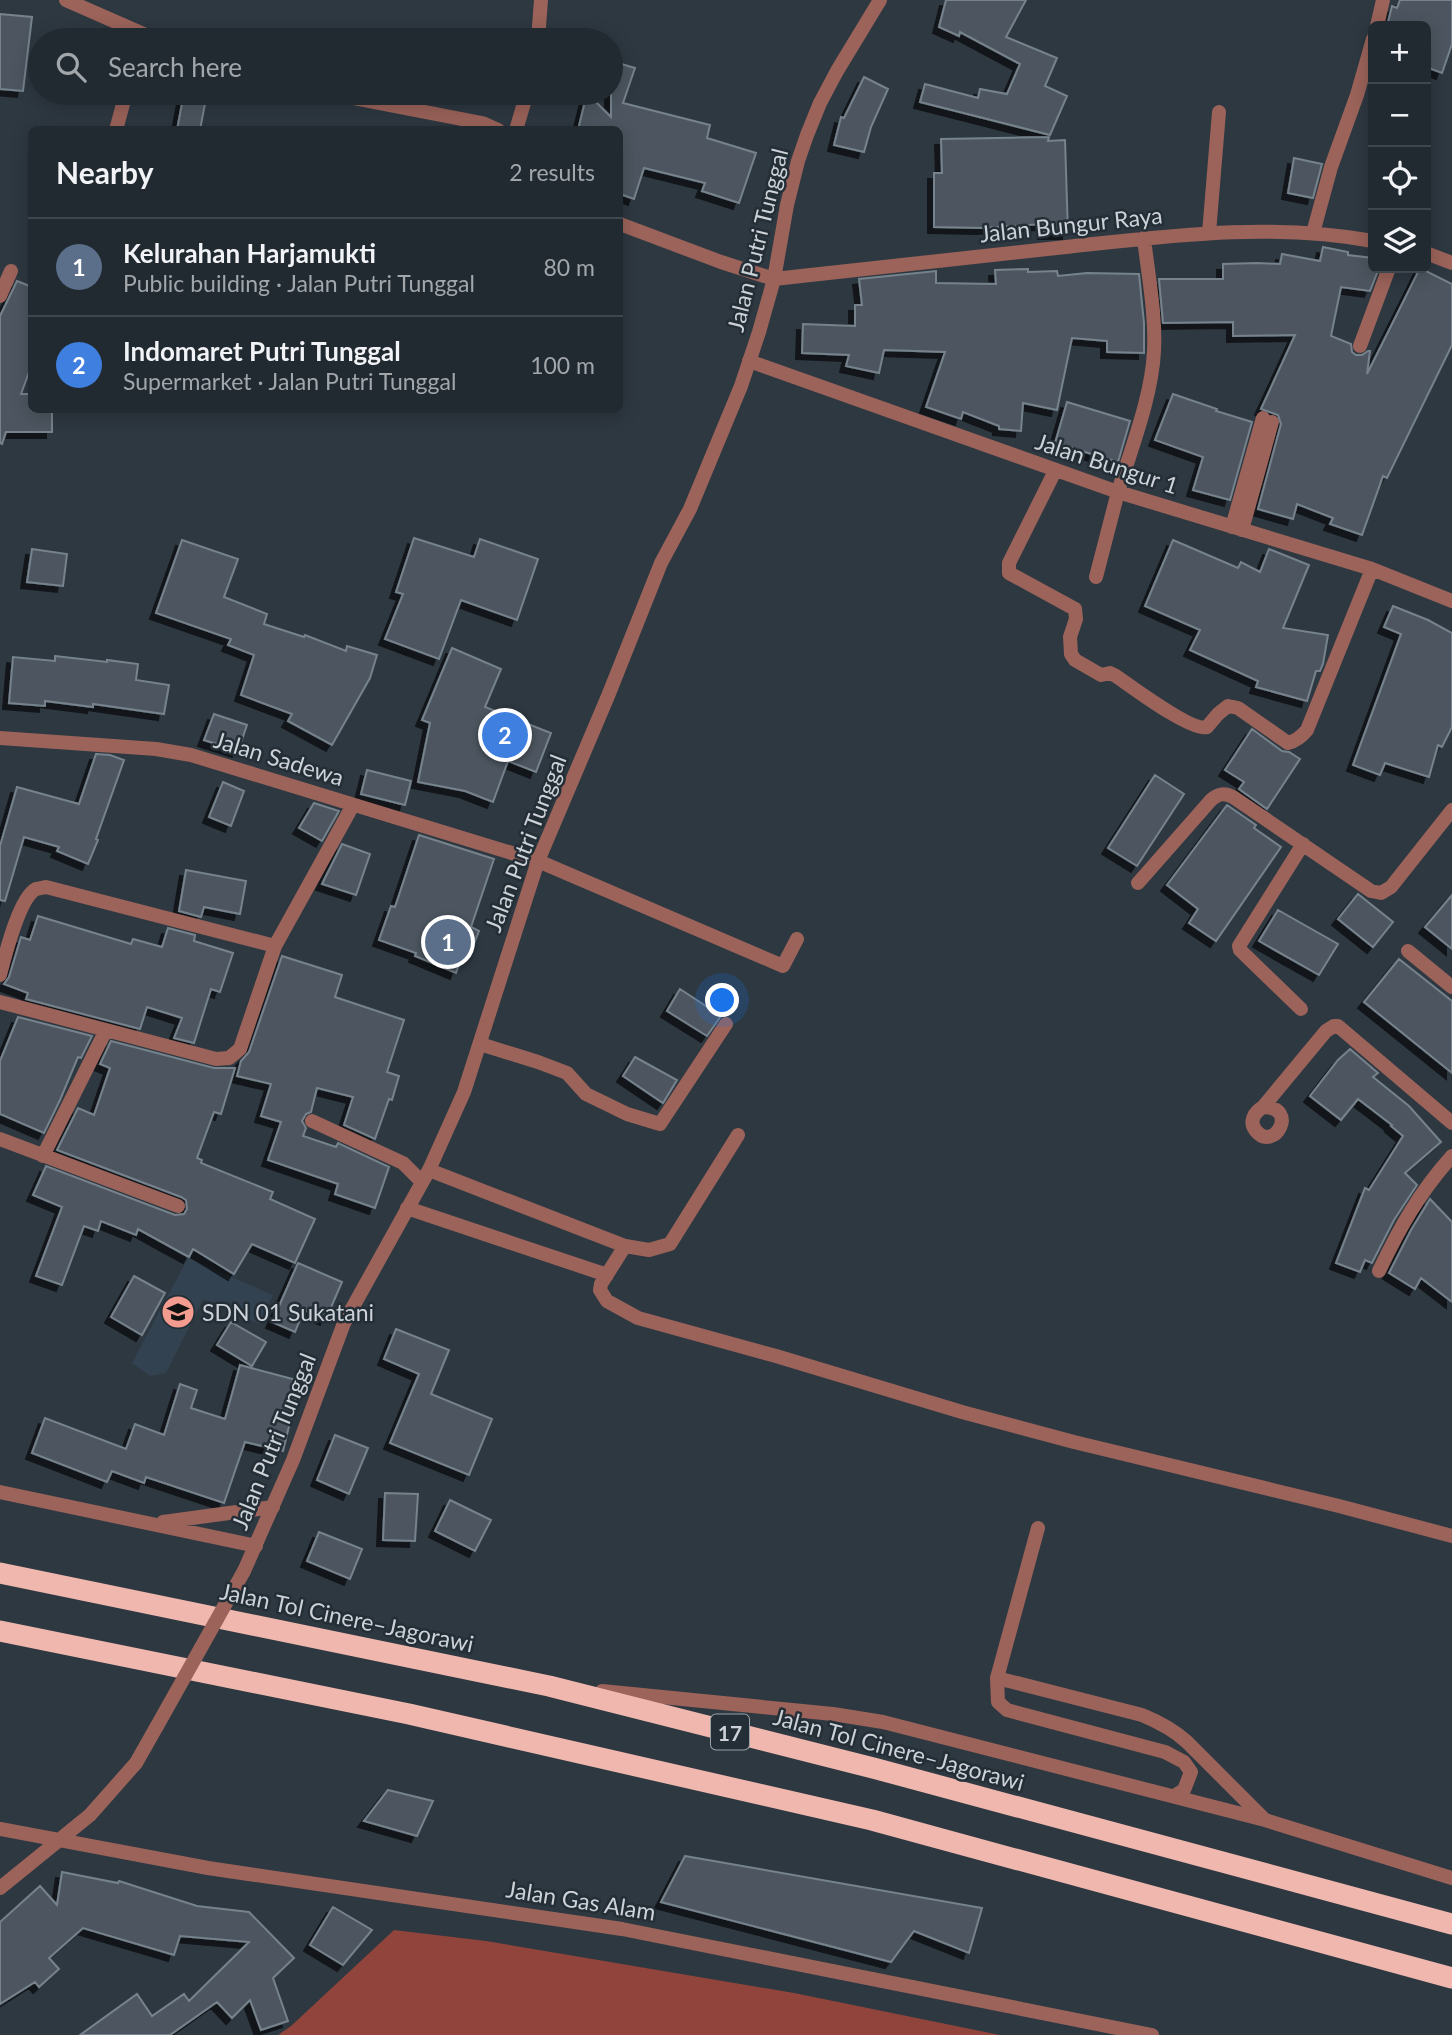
<!DOCTYPE html>
<meta charset="utf-8">
<style>
body{margin:0;font-family:Lato,sans-serif;background:#2e363d;color:#f1f3f6}
.controls{position:absolute;right:21px;top:21px;display:grid;overflow:hidden;border-radius:10px;box-shadow:0 4px 18px #0003}
.controls button{width:63px;height:63px;display:grid;place-items:center;padding:0;border:0;border-bottom:2px solid #3f464d;background:#222a31;color:#f1f3f6;font:35px sans-serif}
.you{position:absolute;left:723px;top:1001px;width:24px;height:24px;margin:-18px;border:5px solid #fff;border-radius:50%;background:#1a73e8;box-shadow:0 0 0 10px #1a73e833}
.badge{display:grid;place-items:center;width:46px;height:46px;border-radius:50%;background:#bca0f2;color:#fff;font-size:23px;font-weight:700}
.pin{position:absolute;translate:-50% -50%;border:4px solid #fff;box-shadow:0 2px 7px #0006}
.list{margin:0;padding:0;list-style:none}
h2{display:flex;justify-content:space-between;align-items:center;height:91px;margin:0;padding:0 28px;font-size:30px}
h2 small{font-size:23px;font-weight:400;color:#a2a7ab}
.list li{display:grid;grid-template-columns:46px 1fr auto;gap:21px;align-items:center;box-sizing:border-box;height:98px;padding:0 28px;border-top:2px solid #3f464d}
.list b{display:block;font-size:26px;white-space:nowrap}
.list p{margin:0;font-size:23px;white-space:nowrap;color:#a2a7ab}
.list em{font-size:23px;font-style:normal;color:#a2a7ab}
.icon{flex:none;width:38px;height:38px;fill:none;stroke:currentColor;stroke-width:2;stroke-linecap:round;stroke-linejoin:round}
.map{position:relative;flex:none;width:1452px;height:2035px;overflow:hidden}
.search{position:absolute;background:#222a31;box-shadow:0 4px 18px #0003;left:28px;top:28px;width:595px;height:77px;display:flex;align-items:center;gap:18px;box-sizing:border-box;padding:0 24px;border-radius:38px;color:#a2a7ab;font-size:26px}
.panel{position:absolute;background:#222a31;box-shadow:0 4px 18px #0003;left:28px;top:126px;width:595px;height:287px;border-radius:10px}
.map>svg:first-child{display:block}
</style>
<div class="map">
<svg width="1452" height="2035" viewBox="0 0 1452 2035">
<defs>
<filter id="shadow"><feDropShadow dx="-6" dy="6" stdDeviation="0" flood-color="#0009"/></filter>
</defs>
<rect width="100%" height="100%" fill="#2e3841"/>
<path fill="#334250" d="M188 1258 273 1295 259 1324 203 1299 166 1373 150 1376 132 1363Z"/>
<path fill="#90443b" d="M394 1930 486 1941 794 1993 1000 2035H278L291 2026Z"/>
<path fill="#4d5761" stroke="#76828c" stroke-width="2" filter="url(#shadow)" d="M946 0H1026L1006 37 1057 58 1045 86 1067 96 1050 135 920 102 925 84 978 98 980 89 1007 94 1020 64 960 32 959 36 939 27Z
M1400 0H1452V44L1442 73 1426 67V26H1387L1392 6 1397 8Z
M0 14 32 17 23 91 0 89Z
M611 61 635 68 623 103 710 125 707 138 756 153 739 203 702 191 705 183 644 168 634 199 620 194V130H578L587 93 611 117Z
M864 77 888 89 871 127 864 152 834 145 841 117 844 118Z
M184 93H207L200 130H177Z
M1049 137 1048 141 1065 140 1068 233H1044V224L983 228 934 227V173H942L941 139Z
M1294 158 1322 164 1313 198 1288 193Z
M1323 247 1348 252V255L1373 258V268H1379L1370 291 1341 287 1331 336 1351 344 1352 352 1356 355H1362L1368 351H1370L1367 374 1420 268 1452 284V345L1387 478 1383 476 1362 535 1330 524 1333 518 1297 504 1293 519 1258 509 1281 424 1278 415 1261 409 1295 335 1233 336V322L1163 323 1159 279H1223V264L1257 263 1280 264 1282 254 1320 261Z
M1028 269V272L1057 271 1058 276 1087 273 1139 274 1144 323V353L1107 352V341L1072 338 1057 410 1023 403 1021 431 999 429V426L963 412 961 419 926 407 945 352 884 350 879 373 846 366 849 355 802 353 803 324 855 326V305H862L859 279 936 271V283L996 284 995 270Z
M17 281 32 287V364L21 394H32V410H52V432H6L2 444 0 443V316Z
M1173 394 1217 409 1216 411 1252 422 1230 500 1193 490 1203 457 1155 440Z
M1067 402 1130 421 1118 462 1055 443Z
M414 538 474 557 480 539 538 559 517 620 461 600 439 659 385 639 403 594 396 592Z
M182 540 238 559 224 597 267 614 264 624 304 637 305 635 346 651 347 646 377 655 370 678 332 745 288 721 292 714 241 695 254 655 228 645 231 639 156 613Z
M1173 540 1238 568 1241 562 1260 572 1269 549 1309 565 1283 628 1328 635 1323 664 1320 671H1316L1307 701 1256 687 1258 681 1190 650 1200 630 1145 606Z
M32 549 67 554 63 586 27 582Z
M1393 606 1428 620 1452 633V727L1442 747 1438 745 1429 777 1385 763 1380 775 1353 765 1401 634 1384 627Z
M452 648 501 669 485 707 551 733 536 772 508 761 493 802 465 791 418 782 430 723 422 720Z
M55 656 107 662V660L138 664 136 680 169 685 164 714 93 704V707L45 701V706L9 703 13 657 55 661Z
M214 714 247 725 238 751 204 740Z
M1252 729 1282 751 1289 752 1300 759 1267 809 1239 789 1244 782 1225 770Z
M96 754 110 755 124 760 96 839 98 840 88 864 57 851 59 847 24 837 5 901 0 900V846L17 787 79 804Z
M367 770 411 781 405 805 361 794Z
M1155 775 1184 794 1137 866 1108 848Z
M223 782 244 791 231 826 209 817Z
M314 803 339 811 322 841 299 828Z
M1227 805 1256 825 1254 828 1281 847 1216 941 1189 923 1198 909 1167 885Z
M419 835 494 859 471 927 479 931 470 954 463 953 456 973 415 956 416 953 379 940 391 906 395 907Z
M342 844 370 854 356 895 322 884Z
M186 870 246 881 240 914 204 907 201 917 179 911Z
M1358 894 1393 922 1373 947 1338 919Z
M1452 895V949L1425 927Z
M1278 910 1338 944 1319 975 1259 941Z
M38 916 131 944 133 939 162 947 168 928 195 935 194 941 233 953 220 992 211 989 194 1043 174 1038 182 1018 147 1007 140 1029 26 999 28 993 4 984 9 977 21 937 30 940Z
M282 956 342 975 335 997 404 1020 387 1072 399 1076 392 1100 389 1099 375 1139 344 1125 353 1097 317 1088 311 1112 306 1114 302 1121 306 1128 303 1136 336 1147 338 1143 389 1167 375 1208 335 1194 338 1184 268 1160 281 1122 261 1116 271 1084 237 1076 241 1061 249 1052Z
M1399 959 1452 1001V1073L1364 1002Z
M680 989 721 1016 707 1036 667 1011Z
M18 1017 92 1036 81 1058 78 1057 60 1100 44 1133 0 1114V1061Z
M111 1041 214 1068H235L221 1114 214 1112 197 1158 202 1160 201 1163 273 1192 270 1199 315 1219 295 1263 252 1244 234 1274 193 1249 189 1257 138 1229 136 1235 101 1221 98 1231 84 1226 62 1285 36 1276 62 1207 33 1195 46 1166 175 1215 184 1214 187 1209 186 1200 181 1197 57 1150 78 1108 94 1115 110 1068 100 1064Z
M1350 1049 1378 1073 1373 1077 1409 1106 1441 1142 1405 1173 1417 1185 1394 1220 1372 1263 1365 1260 1360 1272 1336 1263 1365 1188 1369 1190 1403 1136 1391 1126 1392 1125 1358 1099 1341 1120 1310 1096 1338 1060Z
M635 1057 677 1080 663 1103 623 1076Z
M1430 1199 1452 1222V1302L1421 1278 1415 1289 1389 1273 1411 1230Z
M298 1263 342 1282 326 1319 304 1310 295 1332 272 1322Z
M134 1276 165 1293 142 1335 111 1317Z
M231 1322 266 1342 252 1366 217 1345Z
M396 1329 449 1350 431 1394 492 1419 469 1475 390 1443 419 1374 384 1359Z
M240 1365 300 1381 283 1451 245 1442 224 1503 146 1477 144 1483 112 1471 107 1482 32 1453 45 1418 126 1449 135 1424 164 1435 180 1384 197 1390 191 1408 225 1419Z
M335 1435 368 1448 349 1494 317 1480Z
M385 1493 418 1494 415 1541 383 1540Z
M450 1500 491 1520 475 1551 435 1531Z
M319 1532 362 1549 350 1579 307 1561Z
M388 1790 433 1801 417 1836 364 1821Z
M685 1856 982 1908 969 1953 914 1931 891 1962 661 1902Z
M62 1872 118 1883 119 1881 197 1906 249 1912 294 1958 273 1978 288 2021 261 2030 250 2000 232 2018 217 2002 170 2035H80L137 1994 152 2016 184 1994 189 2001 249 1942 180 1936 174 1955 83 1928 49 1958 59 1969 39 1987 35 1982 0 2004V1922L40 1886 57 1905Z
M333 1907 372 1930 343 1965 310 1945Z"/>
<g fill="none" stroke-linecap="round" stroke-linejoin="round">
<path stroke="#9b635a" stroke-width="14" d="M1096 577 1118 492
M625 1246 649 1250 670 1244 738 1135
M1038 1528 997 1678 998 1702 1007 1710 1165 1752 1184 1762 1191 1772 1184 1790 1174 1796
M997 1678 1142 1715C1159 1722 1174 1730 1187 1742L1263 1818
M602 1691 833 1714 883 1722 1265 1820 1452 1878"/>
<path stroke="#9b635a" stroke-width="14" d="M66 0 157 40
M1377 26 1383 0
M538 40 541 0
M327 93 482 123 498 130
M116 130 126 93
M516 130 527 93
M620 224 721 262 774 279C871 268 968 257 1066 247 1168 236 1271 222 1373 241
M1209 233 1219 112
M1313 233 1331 167 1357 95 1373 39
M1426 253 1452 263
M0 296 11 271
M1360 346 1389 268
M749 361 1118 492 1372 569 1452 601
M1055 471 1009 563V573L1075 609 1076 619 1070 637 1071 654 1075 660 1101 675 1110 673 1116 676C1132 687 1192 732 1207 727L1218 714 1228 706 1238 708 1288 743C1296 741 1302 736 1307 730L1372 569
M1118 492C1131 449 1152 396 1154 351 1156 314 1148 275 1144 238
M1232 527 1263 418
M1242 530 1272 422
M0 738 156 749 191 755 538 861 783 966 797 939
M1138 883 1211 800C1219 793 1225 793 1233 797L1371 891 1381 893 1391 887 1452 810
M1408 951 1452 987
M0 975C5 956 19 898 36 889 37 889 45 887 46 887L275 946
M0 1002 106 1030
M1301 1009 1240 950 1239 946 1303 844
M480 1044 538 1062 567 1073 586 1094 627 1114 660 1124 726 1024
M1263 1107C1300 1107 1274 1153 1256 1131 1248 1121 1255 1112 1263 1107L1326 1031 1334 1026H1338L1452 1123
M312 1121 403 1163 422 1182
M0 1139 178 1206
M43 1156 106 1030 216 1059 229 1058 240 1049 275 946 353 805
M429 1170 625 1246 601 1284 600 1290 607 1301 638 1318 776 1356 962 1412 1074 1442 1339 1506 1452 1536
M407 1208 607 1275
M1379 1271C1400 1227 1419 1193 1452 1156
M0 1492 256 1546
M163 1522 273 1507"/>
<path stroke="#9b635a" stroke-width="14" d="M244 1571 293 1460 344 1323 429 1170 464 1092 538 861 608 696 661 563 690 509 741 386 759 332 774 279 787 205 798 161 807 135 820 103 837 71 880 0
M0 1829 208 1868 622 1929 1152 2035
M0 1888 90 1815 136 1763 157 1726"/>
<path stroke="#efb7ae" stroke-width="21" d="M0 1573 549 1686 877 1769 1452 1924
M0 1631 409 1714 872 1820 1452 1978"/>
<path stroke="#9b635a" stroke-width="14" d="M157 1726 244 1571"/>
</g>
<defs>
<symbol id="school-disc" viewBox="-11 -11 22 22"><circle r="9.5" fill="#f59c90" stroke="#242e36"/><path d="M0-5L7-2L0 1L-7-2ZM-4 1L0 2.5L4 1V4Q0 6-4 4Z" fill="#111"/></symbol>
</defs>
<g fill-rule="evenodd">
<use href="#school-disc" x="159" y="1293" width="38" height="38"/>
</g>
<g text-anchor="middle" dominant-baseline="central" stroke-width="5" stroke-linejoin="round" paint-order="stroke">
<rect fill="#242e36" stroke="#9aa1a7" stroke-width="2" x="711" y="1714.5" width="38" height="35" rx="5"/>
<g font-size="21" font-weight="bold" fill="#ccd2d7">
<text x="730" y="1732">17</text>
</g>
<g font-size="23" fill="#ccd2d7" stroke="#242e36">
<text transform="translate(1071 224) rotate(-6)">Jalan Bungur Raya</text>
<text transform="translate(757 240) rotate(-76)">Jalan Putri Tunggal</text>
<text transform="translate(1107 463) rotate(18)">Jalan Bungur 1</text>
<text transform="translate(279 758) rotate(17)">Jalan Sadewa</text>
<text transform="translate(525 843) rotate(-69)">Jalan Putri Tunggal</text>
<text transform="translate(273 1441) rotate(-68)">Jalan Putri Tunggal</text>
<text transform="translate(347 1617) rotate(12)">Jalan Tol Cinere–Jagorawi</text>
<text transform="translate(899 1749) rotate(15)">Jalan Tol Cinere–Jagorawi</text>
<text transform="translate(581 1900) rotate(9)">Jalan Gas Alam</text>
</g>
<g font-size="23" fill="#ccd2d7" stroke="#242e36" text-anchor="start">
<text x="202" y="1312">SDN 01 Sukatani</text>
</g>
</g>
</svg>
<div class="controls">
<button>+</button>
<button>−</button>
<button><svg class="icon" aria-label="locate" viewBox="0 0 24 24"><circle cx="12" cy="12" r="6"/><path d="M12 2v4M12 18v4M2 12h4M18 12h4"/></svg></button>
<button><svg class="icon" aria-label="layers" viewBox="0 0 24 24"><path d="M12 4l9 5-9 5-9-5zM3 14l9 5 9-5"/></svg></button>
</div>
<div class="you"></div>
<div class="pin badge" style="left:448px;top:942px;background:#5c6f8a">1</div>
<div class="pin badge" style="left:505px;top:735px;background:#3f7fe0">2</div>
<div class="search"><svg class="icon" aria-label="search" viewBox="0 0 24 24"><circle cx="10" cy="10" r="6"/><path d="M15 15l6 6"/></svg>Search here</div>
<section class="panel">
<h2>Nearby<small>2 results</small></h2>
<ul class="list">
<li><span class="badge" style="background:#5c6f8a">1</span><div><b>Kelurahan Harjamukti</b><p>Public building · Jalan Putri Tunggal</p></div><em>80 m</em></li>
<li><span class="badge" style="background:#3f7fe0">2</span><div><b>Indomaret Putri Tunggal</b><p>Supermarket · Jalan Putri Tunggal</p></div><em>100 m</em></li>
</ul>
</section>
</div>
